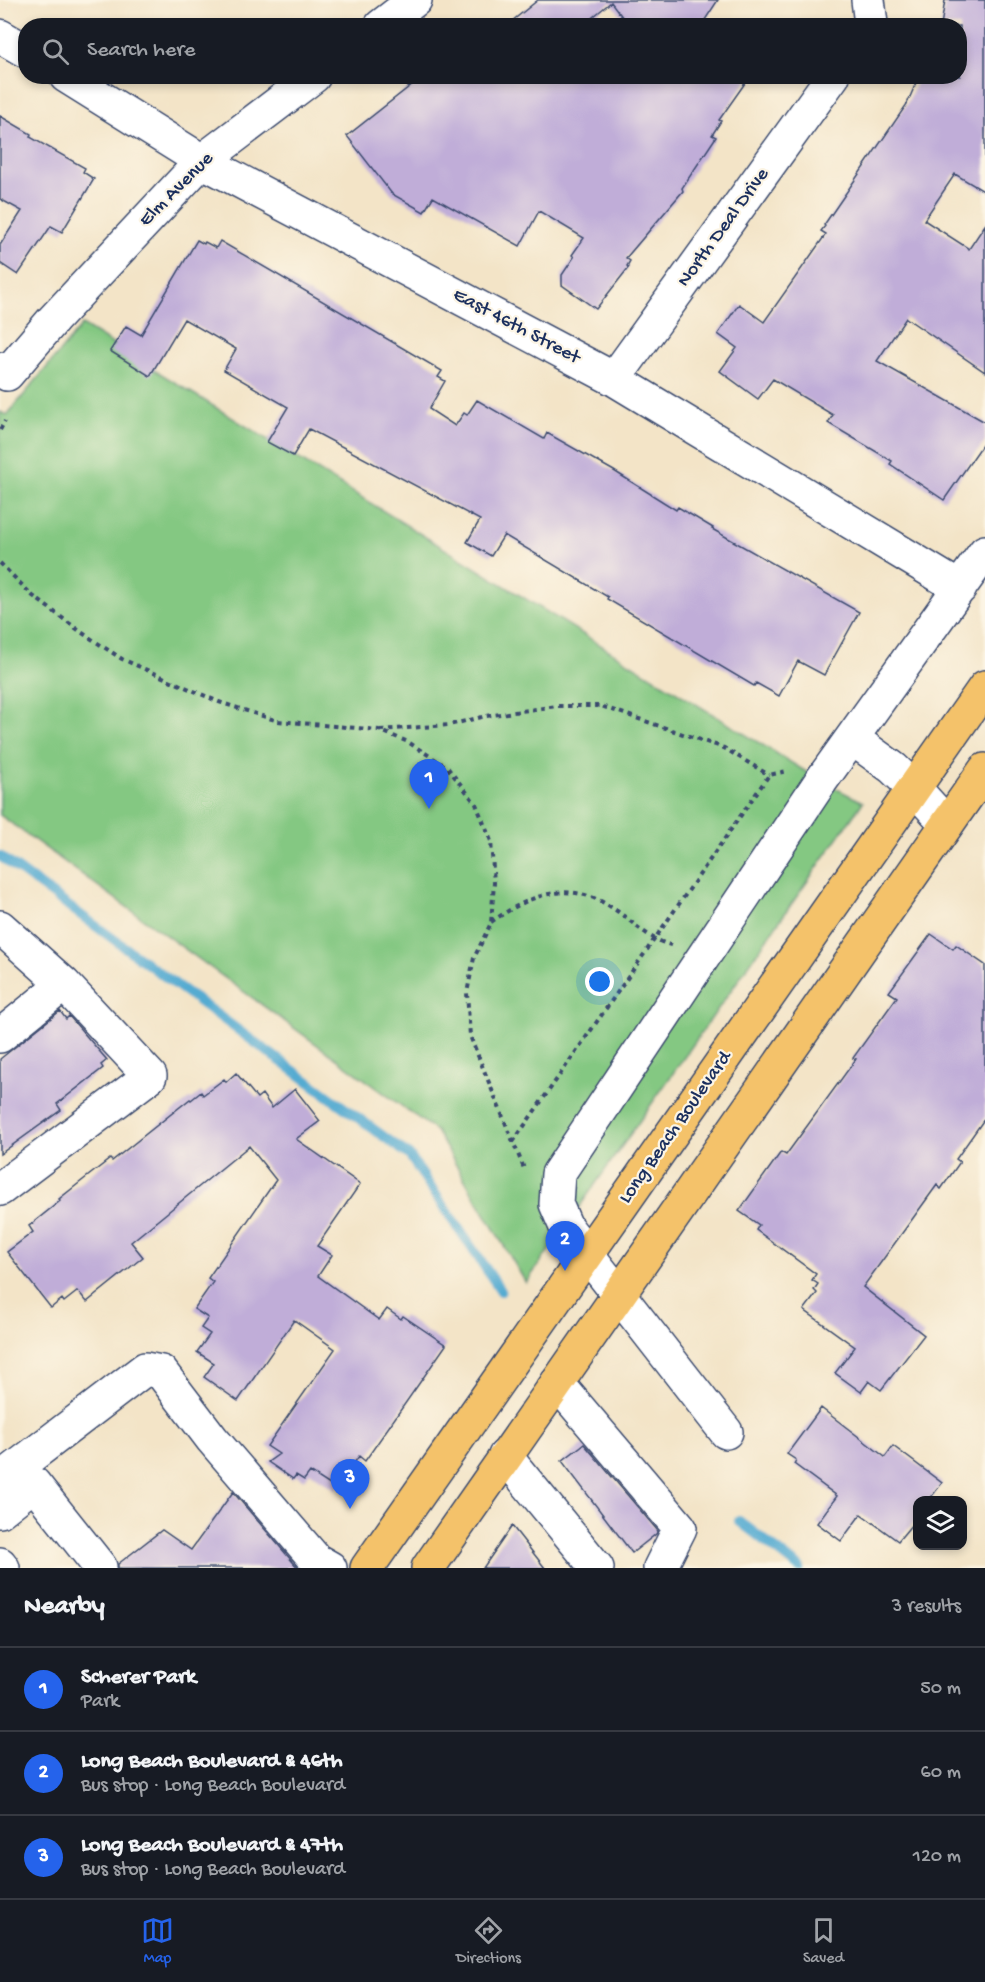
<!DOCTYPE html>
<meta charset="utf-8">
<style>
body{margin:0;font-family:"Gochi Hand",sans-serif;background:#242831;color:#f1f3f6}
.controls{position:absolute;right:18px;bottom:18px;display:grid;overflow:hidden;border-radius:12px;box-shadow:0 3px 9px #0003}
.controls button{width:54px;height:54px;display:grid;place-items:center;padding:0;border:0;border-bottom:2px solid #363941;background:#171b24;color:#f1f3f6;font:30px sans-serif}
.you{position:absolute;left:600px;top:982px;width:21px;height:21px;margin:-15px;border:4px solid #fff;border-radius:50%;background:#1a73e8;box-shadow:0 0 0 9px #1a73e833}
.badge{display:grid;place-items:center;width:39px;height:39px;border-radius:50%;background:#2563eb;color:#fff;font-size:20px;font-weight:700}
.pin{position:absolute;translate:-50% -50px;filter:drop-shadow(0 2px 3px #0008)}
.pin::after{content:'';position:absolute;top:32px;width:21px;height:18px;background:inherit;clip-path:polygon(0 0,100% 0,50% 100%)}
.list{margin:0;padding:0;list-style:none}
h2{display:flex;justify-content:space-between;align-items:center;height:78px;margin:0;padding:0 24px;font-size:26px}
h2 small{font-size:20px;font-weight:400;color:#9ea1a6}
.list li{display:grid;grid-template-columns:39px 1fr auto;gap:18px;align-items:center;box-sizing:border-box;height:84px;padding:0 24px;border-top:2px solid #363941}
.list b{display:block;font-size:22px;white-space:nowrap}
.list p{margin:0;font-size:20px;white-space:nowrap;color:#9ea1a6}
.list em{font-size:20px;font-style:normal;color:#9ea1a6}
.icon{flex:none;width:33px;height:33px;fill:none;stroke:currentColor;stroke-width:2;stroke-linecap:round;stroke-linejoin:round}
.map{position:relative;flex:none;width:985px;height:1568px;overflow:hidden}
.search{position:absolute;background:#171b24;box-shadow:0 3px 9px #0003;left:18px;right:18px;top:18px;height:66px;display:flex;align-items:center;gap:15px;box-sizing:border-box;padding:0 21px;border-radius:24px;color:#9ea1a6;font-size:22px}
.sheet{height:330px;background:#171b24}
nav{display:flex;justify-content:space-around;align-items:center;box-sizing:border-box;height:84px;border-top:2px solid #363941;background:#171b24;font-size:16px;color:#9ea1a6}
nav a{display:grid;justify-items:center;gap:3px}
nav .on{color:#2563eb}
.map>svg:first-child{display:block}
</style>
<div class="map">
<svg width="985" height="1568" viewBox="0 0 985 1568">
<rect width="100%" height="100%" fill="#fcf5e5"/>
<filter id="ink" filterUnits="userSpaceOnUse"><feTurbulence type="fractalNoise" baseFrequency=".0167" numOctaves="2"/><feDisplacementMap in="SourceGraphic" scale="12" xChannelSelector="R" yChannelSelector="G"/><feConvolveMatrix kernelMatrix="1 2 1 2 8 2 1 2 1" color-interpolation-filters="sRGB"/></filter>
<filter id="wash" filterUnits="userSpaceOnUse"><feTurbulence type="fractalNoise" baseFrequency=".008" numOctaves="4" result="noise"/><feDisplacementMap in="SourceGraphic" scale="24" xChannelSelector="R" yChannelSelector="G"/><feGaussianBlur stdDeviation="1.35" result="paint"/><feColorMatrix in="noise" values="0 0 0 0 0 0 0 0 0 0 0 0 0 0 0 0 0 1.4 0 .05"/><feComposite in="paint" operator="in"/></filter>
<g filter="url(#wash)">
<rect width="100%" height="100%" fill="#f3e4c7"/>
<path fill="#84c882" stroke="#507c70" stroke-width="1.5" d="M82 325 821 781 863 802 526 1283 436 1131 0 815V412L7 415Z"/>
<g fill="none" stroke-linecap="round" stroke-linejoin="round">
<path stroke="#54abd1" stroke-width="10" d="M0 856 409 1155 501 1291
M739 1521 800 1568"/>
</g>
<g id="blocks">
<path fill="#c0add8" d="M538 0H718L701 26H629L611 2 582 26H506Z
M945 0H985V192L955 174 924 220 969 249 985 225V372L906 318 877 361 985 422V441L944 500 890 464 892 461 828 423 833 415 773 379 758 399 720 371 737 348 718 334 739 304 764 322 826 234 821 231 825 226 824 225 907 104 919 76H960V26H941Z
M423 76H750L719 120 721 121 712 135 716 137 682 188 683 191 626 258 630 261 627 266 629 267 596 309 562 285V275L574 257 572 255 584 238 539 211 520 246 433 197 424 212 392 194 347 136Z
M0 116 31 134 30 137 85 168 83 172 94 179 62 232 51 226 18 275 0 263V245L22 211 0 199Z
M197 240 204 244 205 242 216 248 220 241 442 371 438 377 445 381 429 409 455 426 464 413 467 415 477 400 544 439 547 433 614 471 676 510 678 507 713 528 712 529 859 612 824 675 798 661 779 696 756 683 754 686 607 599 608 597 504 535 491 556 467 542 480 520 309 429 293 456 267 442 288 407 224 370 236 349 184 319 150 376 110 351 126 326 141 335Z
M931 934 953 949 956 945 985 965V1118L956 1159 960 1162 941 1189 937 1185 863 1287 924 1335 881 1390 869 1381 861 1392 835 1373 855 1347 804 1310 817 1293 814 1290 818 1284 812 1280 816 1274 756 1230 759 1225 739 1211 781 1152 786 1155 856 1059 853 1058 897 997 889 992Z
M60 1011 66 1019 69 1016 107 1060 101 1065 103 1068 57 1104 61 1110 0 1154V1059Z
M236 1073 257 1098 262 1094 272 1108 295 1089 320 1121 296 1139 360 1184 317 1246 332 1255 318 1276 379 1320 387 1309 401 1319 403 1316 446 1345 365 1461 359 1456 336 1489 310 1472 304 1480 296 1475 293 1479 268 1462 279 1454 267 1446 335 1349 294 1320 238 1401 204 1377 214 1363 197 1352 210 1334 201 1328 208 1318 194 1309 213 1282 208 1278 276 1180 249 1146 131 1242 143 1257 87 1302 78 1291 64 1302 62 1299 51 1308 7 1252 33 1232 29 1226 60 1201 59 1199 83 1180 110 1159 112 1161 190 1099 191 1100 201 1092 203 1095 224 1079 226 1082Z
M821 1408 885 1457 893 1446 942 1483 929 1500H918V1517L898 1541 861 1514 841 1541 817 1523 837 1496 794 1464 796 1460 787 1454Z
M584 1444 658 1531 656 1534 632 1553 562 1461Z
M233 1492 298 1568H118V1564L162 1530 191 1550Z
M512 1526 545 1568H483Z"/>
</g>
</g>
<g filter="url(#ink)">
<use href="#blocks" fill-opacity="0" stroke="#3b4a6e" stroke-width="1.5"/>
<g fill="none" stroke-linecap="round" stroke-linejoin="round">
<defs>
<path id="minor" d="M868 0 871 24 870 26
M381 26 415 0
M0 36 26 51
M66 76 202 161 614 379 960 588
M0 369 7 374 54 319 202 161 314 76
M614 379 833 76
M853 739 893 768 914 788 947 824
M0 927 64 984 0 1036
M0 1189 150 1076 64 984
M557 1383 680 1528 660 1568
M726 1432 566 1227 556 1204 558 1174 821 781 985 552
M505 1456 597 1568
M0 1480 145 1369 161 1372 212 1439 316 1560 330 1568
M0 1511 34 1484 100 1567
M0 1564 3 1568"/>
<path id="major" d="M367 1568 985 687
M428 1568 985 770"/>
</defs>
<use href="#minor" stroke="#3b4a6e" stroke-width="36"/>
<use href="#major" stroke="#3b4a6e" stroke-width="36"/>
<path stroke="#3b4a6e" stroke-width="4" stroke-dasharray="4.5 4.5" stroke-linecap="butt" d="M0 430 5 421
M0 563 33 596 81 632 122 659 219 702 278 721 379 730 408 742 447 767 476 804 491 841 494 883 491 923 474 958 467 993 470 1036 525 1171
M380 730 449 725 486 716 557 706H601L724 748 769 775
M491 922C536 891 574 878 621 914 637 926 651 940 671 945
M513 1142 769 775 787 771"/>
<use href="#minor" stroke="#fff" stroke-width="33"/>
<use href="#major" stroke="#f4c26a" stroke-width="33"/>
</g>
</g>
<g text-anchor="middle" dominant-baseline="central" stroke-width="4.5" stroke-linejoin="round" paint-order="stroke">
<g font-size="20" fill="#1b2f5e" stroke="#fcf5e5">
<text transform="translate(177 190) rotate(-45)">Elm Avenue</text>
<text transform="translate(724 228) rotate(-54)">North Deal Drive</text>
<text transform="translate(516 327) rotate(28)">East 46th Street</text>
<text transform="translate(676 1128) rotate(-55)">Long Beach Boulevard</text>
</g>
</g>
</svg>
<div class="controls">
<button><svg class="icon" aria-label="layers" viewBox="0 0 24 24"><path d="M12 4l9 5-9 5-9-5zM3 14l9 5 9-5"/></svg></button>
</div>
<div class="you"></div>
<div class="pin badge" style="left:429px;top:809px">1</div>
<div class="pin badge" style="left:565px;top:1271px">2</div>
<div class="pin badge" style="left:350px;top:1509px">3</div>
<div class="search"><svg class="icon" aria-label="search" viewBox="0 0 24 24"><circle cx="10" cy="10" r="6"/><path d="M15 15l6 6"/></svg>Search here</div>
</div>
<section class="sheet">
<h2>Nearby<small>3 results</small></h2>
<ul class="list">
<li><span class="badge">1</span><div><b>Scherer Park</b><p>Park</p></div><em>50 m</em></li>
<li><span class="badge">2</span><div><b>Long Beach Boulevard &amp; 46th</b><p>Bus stop · Long Beach Boulevard</p></div><em>60 m</em></li>
<li><span class="badge">3</span><div><b>Long Beach Boulevard &amp; 47th</b><p>Bus stop · Long Beach Boulevard</p></div><em>120 m</em></li>
</ul>
</section>
<nav>
<a class="on"><svg class="icon" aria-label="map" viewBox="0 0 24 24"><path d="M3 6l6-2 6 2 6-2v14l-6 2-6-2-6 2zM9 4v14M15 6v14"/></svg>Map</a>
<a><svg class="icon" aria-label="directions" viewBox="0 0 24 24"><path d="M12 3l9 9-9 9-9-9zM9 14v-3h6M13 9l2 2-2 2"/></svg>Directions</a>
<a><svg class="icon" aria-label="saved" viewBox="0 0 24 24"><path d="M7 4h10v16l-5-4-5 4z"/></svg>Saved</a>
</nav>
